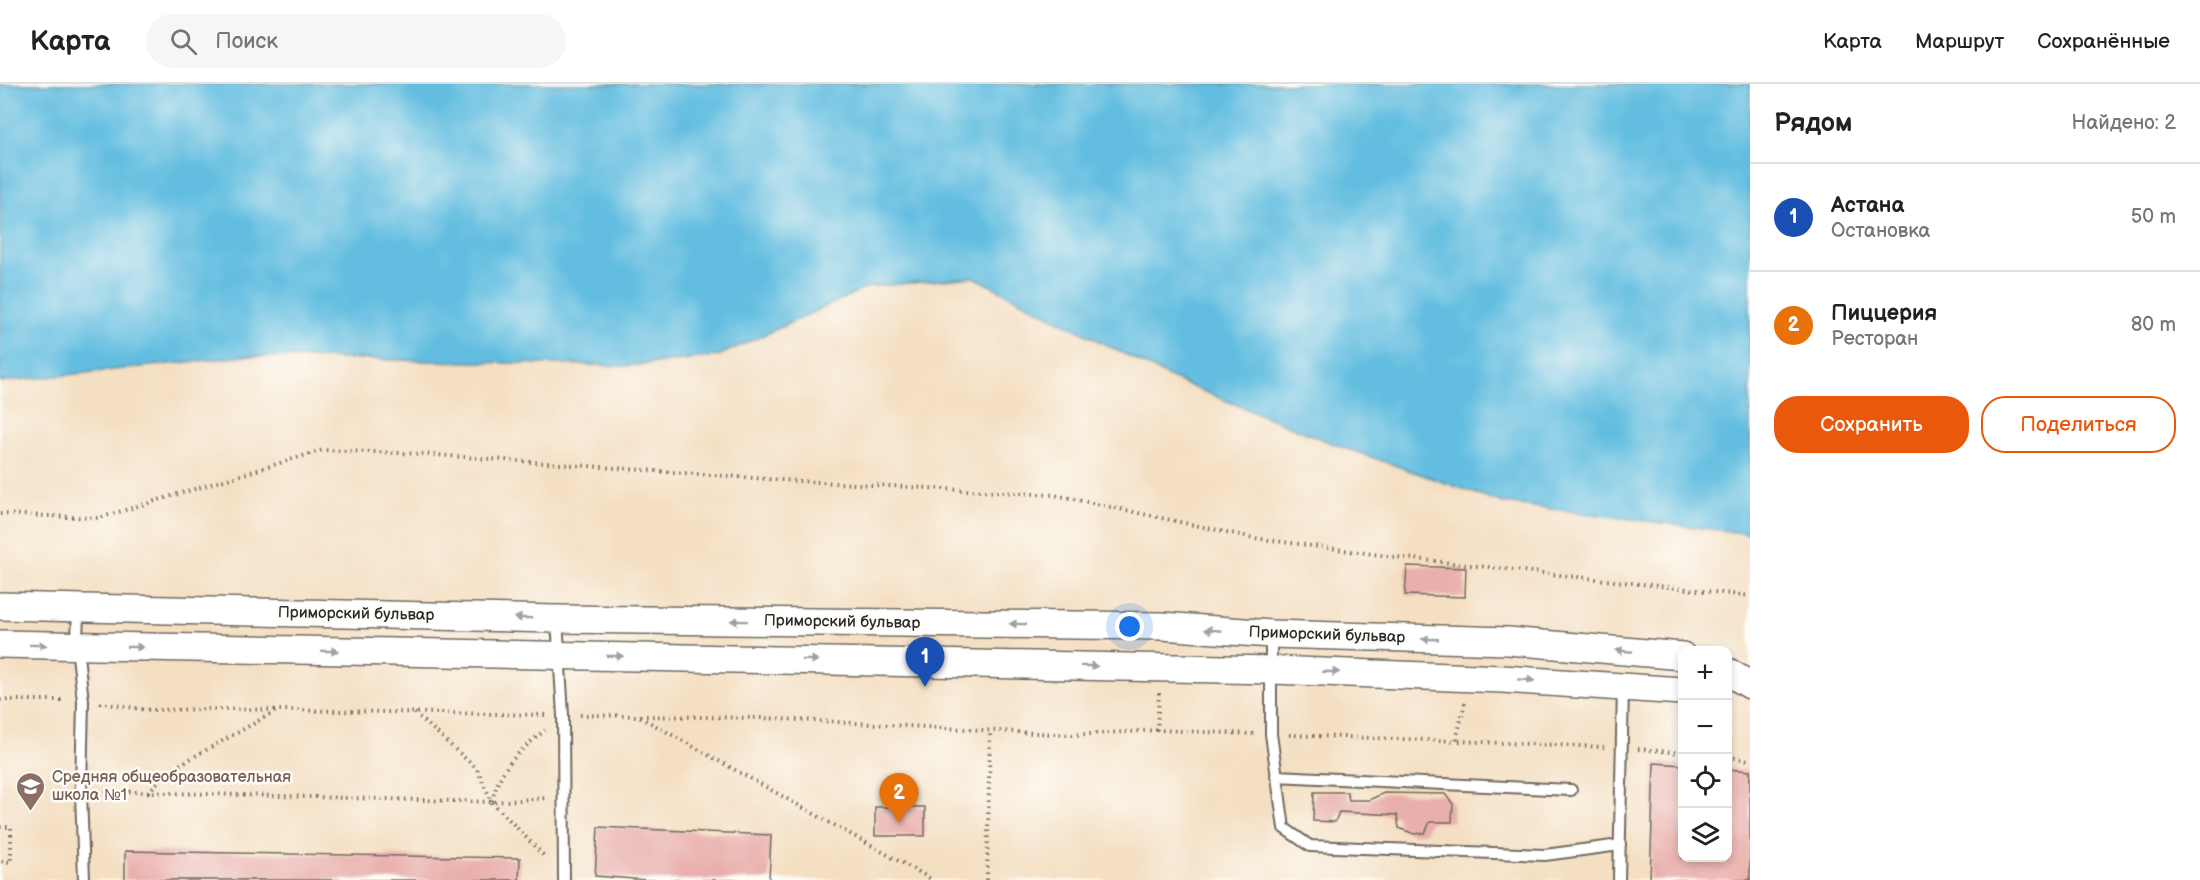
<!DOCTYPE html>
<html lang="ru">
<meta charset="utf-8">
<style>
body{margin:0;font-family:"Balsamiq Sans",sans-serif;background:#f6f6f6;color:#222}
.controls{position:absolute;right:18px;bottom:18px;display:grid;overflow:hidden;border-radius:12px;box-shadow:0 3px 9px #0003}
.controls button{width:54px;height:54px;display:grid;place-items:center;padding:0;border:0;border-bottom:2px solid #e0e0e0;background:#fff;color:#222;font:30px sans-serif}
.you{position:absolute;left:1130px;top:543px;width:21px;height:21px;margin:-15px;border:4px solid #fff;border-radius:50%;background:#1a73e8;box-shadow:0 0 0 9px #1a73e833}
.badge{display:grid;place-items:center;width:39px;height:39px;border-radius:50%;background:#ea580c;color:#fff;font-size:20px;font-weight:700}
.pin{position:absolute;translate:-50% -50px;filter:drop-shadow(0 2px 3px #0008)}
.pin::after{content:'';position:absolute;top:32px;width:21px;height:18px;background:inherit;clip-path:polygon(0 0,100% 0,50% 100%)}
.list{margin:0;padding:0;list-style:none}
h2{display:flex;justify-content:space-between;align-items:center;height:78px;margin:0;padding:0 24px;font-size:26px}
h2 small{font-size:20px;font-weight:400;color:#767676}
.list li{display:grid;grid-template-columns:39px 1fr auto;gap:18px;align-items:center;box-sizing:border-box;height:108px;padding:0 24px;border-top:2px solid #e0e0e0}
.list b{display:block;font-size:22px;white-space:nowrap}
.list p{margin:0;font-size:20px;white-space:nowrap;color:#767676}
.list em{font-size:20px;font-style:normal;color:#767676}
.actions{display:flex;gap:12px;padding:18px 24px}
.actions a{flex:1;padding:14px 0;border:2px solid #ea580c;border-radius:24px;text-align:center;font-size:21px;color:#ea580c}
.actions .main{background:#ea580c;color:#fff}
.icon{flex:none;width:33px;height:33px;fill:none;stroke:currentColor;stroke-width:2;stroke-linecap:round;stroke-linejoin:round}
.map{position:relative;flex:none;width:1750px;height:796px;overflow:hidden}
header{display:flex;align-items:center;gap:36px;box-sizing:border-box;height:84px;padding:0 30px;background:#fff;border-bottom:2px solid #e0e0e0}
header strong{font-size:28px}
nav{display:flex;gap:33px;margin-inline-start:auto;font-size:21px}
.search{width:420px;height:54px;background:#f6f6f6;display:flex;align-items:center;gap:15px;box-sizing:border-box;padding:0 21px;border-radius:33px;color:#767676;font-size:22px}
main{display:flex}
aside{flex:1;background:#fff}
.map>svg:first-child{display:block}
</style>
<header>
<strong>Карта</strong>
<div class="search"><svg class="icon" aria-label="search" viewBox="0 0 24 24"><circle cx="10" cy="10" r="6"/><path d="M15 15l6 6"/></svg>Поиск</div>
<nav><a>Карта</a><a>Маршрут</a><a>Сохранённые</a></nav>
</header>
<main>
<div class="map">
<svg width="1750" height="796" viewBox="0 0 1750 796">
<rect width="100%" height="100%" fill="#fdfcf7"/>
<filter id="ink" filterUnits="userSpaceOnUse"><feTurbulence type="fractalNoise" baseFrequency=".0167" numOctaves="2"/><feDisplacementMap in="SourceGraphic" scale="12" xChannelSelector="R" yChannelSelector="G"/><feConvolveMatrix kernelMatrix="1 2 1 2 8 2 1 2 1" color-interpolation-filters="sRGB"/></filter>
<filter id="wash" filterUnits="userSpaceOnUse"><feTurbulence type="fractalNoise" baseFrequency=".008" numOctaves="4" result="noise"/><feDisplacementMap in="SourceGraphic" scale="24" xChannelSelector="R" yChannelSelector="G"/><feGaussianBlur stdDeviation="1.35" result="paint"/><feColorMatrix in="noise" values="0 0 0 0 0 0 0 0 0 0 0 0 0 0 0 0 0 1.4 0 .05"/><feComposite in="paint" operator="in"/></filter>
<g filter="url(#wash)">
<rect width="100%" height="100%" fill="#f4dfc2"/>
<path fill="#62bde0" stroke="#467486" stroke-width="1.5" d="M0 0H1750V450L1503 419 1331 359 1173 295 974 193 868 203 718 272 626 282 245 272 0 298Z"/>
<g id="blocks">
<path fill="#e9afac" d="M1407 482 1466 484 1465 513 1405 511Z
M1654 679 1682 681V774H1728V685L1750 687V796H1650Z
M1314 708H1347L1349 716H1369L1384 709 1445 710 1453 720 1452 738H1430L1425 749 1414 750 1399 744 1397 731 1339 728 1335 738 1313 737Z
M875 723H925V752H875Z
M598 743 771 751 769 796H647L595 792Z
M125 767 520 774 519 796H125Z"/>
</g>
</g>
<g filter="url(#ink)">
<use href="#blocks" fill-opacity="0" stroke="#716a60" stroke-width="1.5"/>
<g fill="none" stroke-linecap="round" stroke-linejoin="round">
<defs>
<path id="service" d="M78 524 77 562 83 617 81 707 84 796
M557 535 563 631 564 796
M1271 550V650L1284 744 1310 762 1545 771 1620 761
M1276 692 1571 706
M1619 796 1623 603"/>
<path id="tertiary" d="M0 522 557 535 1162 542 1271 550 1508 557 1682 572
M0 560 1272 586 1502 595 1682 607
M1728 588 1750 601"/>
</defs>
<use href="#service" stroke="#716a60" stroke-width="14"/>
<use href="#tertiary" stroke="#716a60" stroke-width="30"/>
<path stroke="#716a60" stroke-width="4" stroke-dasharray="1.5 4.5" stroke-linecap="butt" d="M0 430 99 434 323 366 422 370 781 396 1055 411 1254 454 1388 472 1750 512
M1159 609 1157 646 1254 650
M0 616H66
M100 619 149 626 233 625 545 631
M1465 619 1456 657 1604 663
M415 629 477 685 492 718 545 773
M580 631 763 634 1072 651 1157 646
M640 633 933 796
M1289 651 1456 657
M1638 665 1682 669
M1728 673 1750 676
M99 707 492 718 547 714
M148 708 170 686 278 626
M492 717C501 681 518 669 545 646
M0 743H11V778L0 777
M987 796 990 647"/>
<use href="#service" stroke="#fff" stroke-width="10"/>
<use href="#tertiary" stroke="#fff" stroke-width="27"/>
</g>
<defs><path id="oneway-solid" d="M-6-.8H1V-3.2L6.5 0L1 3.2V.8H-6Z" transform="scale(1.5)"/></defs>
<g fill="#a0a0a0">
<use href="#oneway-solid" transform="translate(523 534) rotate(-179)"/>
<use href="#oneway-solid" transform="translate(739 537) rotate(-179)"/>
<use href="#oneway-solid" transform="translate(1018 540) rotate(-179)"/>
<use href="#oneway-solid" transform="translate(1213 546) rotate(-175)"/>
<use href="#oneway-solid" transform="translate(1430 555) rotate(-178)"/>
<use href="#oneway-solid" transform="translate(38 561) rotate(1)"/>
<use href="#oneway-solid" transform="translate(135 563) rotate(1)"/>
<use href="#oneway-solid" transform="translate(330 567) rotate(1)"/>
<use href="#oneway-solid" transform="translate(1624 567) rotate(-175)"/>
<use href="#oneway-solid" transform="translate(615 572) rotate(1)"/>
<use href="#oneway-solid" transform="translate(810 576) rotate(1)"/>
<use href="#oneway-solid" transform="translate(1089 582) rotate(1)"/>
<use href="#oneway-solid" transform="translate(1331 588) rotate(2)"/>
<use href="#oneway-solid" transform="translate(1526 596) rotate(4)"/>
</g>
</g>
<defs>
<symbol id="school-pin" viewBox="-11 -11 22 30"><path d="M0 17L-7.5 6A9.5 9.5 0 1 1 7.5 6Z" fill="#8d6e63" stroke="#fdfcf7"/><path d="M0-5L7-2L0 1L-7-2ZM-4 1L0 2.5L4 1V4Q0 6-4 4Z" fill="#fff"/></symbol>
</defs>
<g fill-rule="evenodd">
<use href="#school-pin" x="14" y="686" width="33" height="45"/>
</g>
<g text-anchor="middle" dominant-baseline="central" stroke-width="5" stroke-linejoin="round" paint-order="stroke">
<g font-size="16" fill="#2b2b2b" stroke="#fdfcf7">
<text transform="translate(356 530) rotate(1)">Приморский бульвар</text>
<text transform="translate(842 538) rotate(1)">Приморский бульвар</text>
<text transform="translate(1327 551) rotate(2)">Приморский бульвар</text>
</g>
<g font-size="16" fill="#785e54" stroke="#fdfcf7" text-anchor="start">
<text x="52" y="693">Средняя общеобразовательная<tspan x="52" dy="18">школа №1</tspan></text>
</g>
</g>
</svg>
<div class="controls">
<button>+</button>
<button>−</button>
<button><svg class="icon" aria-label="locate" viewBox="0 0 24 24"><circle cx="12" cy="12" r="6"/><path d="M12 2v4M12 18v4M2 12h4M18 12h4"/></svg></button>
<button><svg class="icon" aria-label="layers" viewBox="0 0 24 24"><path d="M12 4l9 5-9 5-9-5zM3 14l9 5 9-5"/></svg></button>
</div>
<div class="you"></div>
<div class="pin badge" style="left:925px;top:603px;background:#1a4fb4">1</div>
<div class="pin badge" style="left:899px;top:739px;background:#e8710a">2</div>
</div>
<aside>
<h2>Рядом<small>Найдено: 2</small></h2>
<ul class="list">
<li><span class="badge" style="background:#1a4fb4">1</span><div><b>Астана</b><p>Остановка</p></div><em>50 m</em></li>
<li><span class="badge" style="background:#e8710a">2</span><div><b>Пиццерия</b><p>Ресторан</p></div><em>80 m</em></li>
</ul>
<div class="actions"><a class="main">Сохранить</a><a>Поделиться</a></div>
</aside>
</main>
